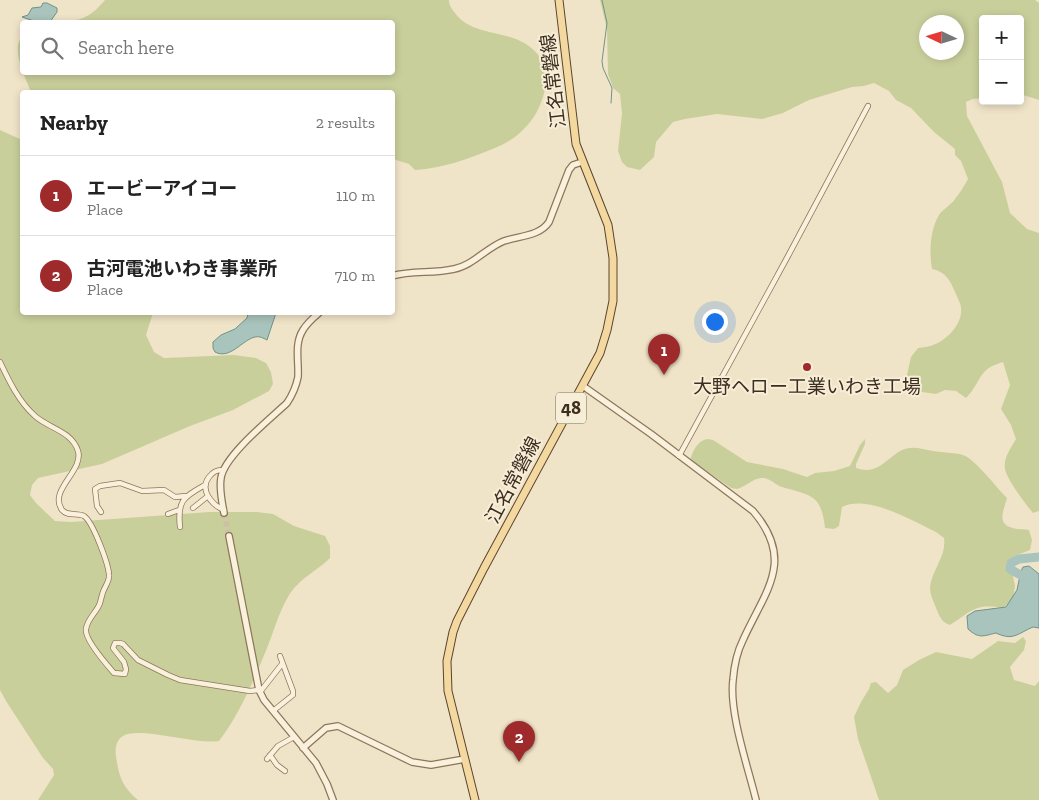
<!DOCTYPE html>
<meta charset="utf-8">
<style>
body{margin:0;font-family:"Zilla Slab","Noto Sans JP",serif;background:#f6f6f6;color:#222}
.controls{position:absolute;right:15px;top:15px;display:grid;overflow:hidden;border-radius:5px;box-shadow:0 2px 8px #0003}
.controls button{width:45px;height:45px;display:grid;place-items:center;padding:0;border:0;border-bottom:1px solid #e0e0e0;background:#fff;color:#222;font:25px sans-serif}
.compass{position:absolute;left:919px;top:15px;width:45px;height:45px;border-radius:50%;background:#fff;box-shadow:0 2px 8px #0003;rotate:274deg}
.you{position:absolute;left:714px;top:321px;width:18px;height:18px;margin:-12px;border:4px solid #fff;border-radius:50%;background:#1a73e8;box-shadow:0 0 0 8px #1a73e833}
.badge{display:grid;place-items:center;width:32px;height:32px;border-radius:50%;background:#9e2a2b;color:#fff;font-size:16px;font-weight:700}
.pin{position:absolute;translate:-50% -41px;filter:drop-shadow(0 1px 2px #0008)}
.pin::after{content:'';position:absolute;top:26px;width:18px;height:15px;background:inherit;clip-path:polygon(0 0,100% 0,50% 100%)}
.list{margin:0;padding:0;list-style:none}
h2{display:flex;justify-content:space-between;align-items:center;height:65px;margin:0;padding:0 20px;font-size:21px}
h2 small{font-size:16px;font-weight:400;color:#767676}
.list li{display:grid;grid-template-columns:32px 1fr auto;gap:15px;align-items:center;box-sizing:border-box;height:80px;padding:0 20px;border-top:1px solid #e0e0e0}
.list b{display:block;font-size:19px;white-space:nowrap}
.list p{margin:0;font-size:16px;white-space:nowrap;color:#767676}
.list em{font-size:16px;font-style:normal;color:#767676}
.icon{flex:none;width:28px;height:28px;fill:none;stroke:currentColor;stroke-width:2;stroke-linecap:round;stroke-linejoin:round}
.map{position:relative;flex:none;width:1039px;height:800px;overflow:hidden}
.search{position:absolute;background:#fff;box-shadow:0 2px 8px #0003;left:20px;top:20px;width:375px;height:55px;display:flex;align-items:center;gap:12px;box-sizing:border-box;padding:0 18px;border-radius:5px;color:#767676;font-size:19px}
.panel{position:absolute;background:#fff;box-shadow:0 2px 8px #0003;left:20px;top:90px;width:375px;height:225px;border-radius:5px}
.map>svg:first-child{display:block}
</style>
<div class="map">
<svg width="1039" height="800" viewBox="0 0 1039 800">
<rect width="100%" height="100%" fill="#f0e4c8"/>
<path fill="#c9cf9b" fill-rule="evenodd" d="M105 0H449C449 6 452 9 455 13 469 32 493 31 513 38 545 49 553 75 540 105 532 125 515 140 495 148 468 159 444 168 415 170L409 164 393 159 392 92H31L23 73 392 72V22H67C86 19 93 14 105 0Z
M600 0H1035L1039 3V100L1020 94V19H983V98L973 99 966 102 967 116 1002 182 1010 213 1027 229 1039 233V511L1033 513C1026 505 1006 478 1005 469 1003 458 1011 448 1016 439L1011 425 1001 409 1010 385 1003 362C977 369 982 382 966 398L956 391 945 390 936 394 915 391 906 379 911 357 918 348C923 347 928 347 933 345 947 340 963 324 961 307 960 302 957 297 955 292 950 280 946 272 932 269 929 252 930 230 939 215 943 209 951 205 955 199 960 193 964 186 968 179L961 161 955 155V149L934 132 911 108 896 100 889 91 874 83 864 86 852 87 809 100 783 113 762 119 717 114 685 119 673 122 656 142 654 157 640 170 627 167 622 162 618 151 622 113 620 94 613 88 608 74 607 29ZM926 22H956V52H926Z
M22 36V70C19 60 14 46 22 36Z
M0 130 22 140V312L153 313 146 335 154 352 164 358 234 355 256 358 266 363 271 372 273 384 269 391 233 410 190 426 102 464 38 478 32 485 30 495 36 503 55 521 71 522 209 512H257L273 514 294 526 325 536 330 546V558C317 571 298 579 288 597 278 614 273 634 265 653 253 682 238 717 219 741 196 745 138 726 123 736 116 740 115 749 116 756 119 777 122 786 138 800H38L54 775 53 769 43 758 6 701 0 690Z
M707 439 713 440 747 462 783 469 807 477 815 473 834 471 850 466 860 445 865 439V444L856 464V468C877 475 884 461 900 451 911 445 922 449 933 451 943 453 953 452 963 455 975 459 997 488 1007 498 1004 510 996 524 1013 528 1018 530 1024 529 1029 530L1032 540 1030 550 1015 556 1011 566 1015 586 1013 599 1003 608C975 603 972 611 950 625 941 622 940 617 936 608 934 602 930 595 930 588 931 571 947 556 944 538L936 532C913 521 867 494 842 507L839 526 834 529 825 528C821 494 812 496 782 487 775 485 770 477 761 478 752 479 745 487 737 489L731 488 691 460V457C694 449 698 441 707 439Z
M1023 637 1026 641 1024 650 1010 667 1014 680 1035 686 1039 681V800H879L858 739 854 717 861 702 869 689 871 683 876 682 888 693 897 685 903 670 919 660 936 652 972 659 998 641 1015 643Z"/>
<path fill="#a9c4bc" stroke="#6f938a" d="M43 3H47L57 8V12L50 22H37L22 17 28 15 32 8 41 7Z
M248 313H276L267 340C263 338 260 336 255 337 242 340 230 360 215 352L213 348V342L221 335 235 329 247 318Z
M1029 566 1039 574V628L1033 627C1017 634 1013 641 996 633 983 636 979 639 968 629L967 616 975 611 1006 607 1017 590 1021 571 1023 567Z"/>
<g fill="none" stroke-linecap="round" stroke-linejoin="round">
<path stroke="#6f938a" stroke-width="1" d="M602 0 607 23 602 61 603 68 612 88 611 103"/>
<path stroke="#a9c4bc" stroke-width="9" d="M1024 577 1010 569 1011 563 1019 559 1039 557"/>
<path stroke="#ccc0a6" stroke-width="5.5" stroke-dasharray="5.5 3" stroke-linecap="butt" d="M224 513 229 536"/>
<defs>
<path id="minor" d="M0 362C9 381 19 402 35 416 48 428 72 431 78 451 84 471 48 490 62 510 68 517 77 512 84 516 93 522 108 563 109 574 110 581 105 586 103 592 102 595 101 599 100 603 97 612 87 619 86 629 84 639 107 665 114 673L125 674 126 669 124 662 113 648 115 643H120L123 644 138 660 168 675 180 680 250 691 259 690
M679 456 788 256 868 106
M223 470C216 470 213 472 209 477 199 490 212 505 224 510
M193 508 208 496
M101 512 97 506 95 489 100 486 120 483 142 491 164 490 175 497 186 496
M168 514 179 510
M180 527C177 500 184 497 205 485
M260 692 282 664
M273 711 293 695V691L280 656
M270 755 277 765 285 771
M267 759 278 746 294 737"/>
<path id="tertiary" d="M392 276C413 270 433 274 454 269 472 266 486 248 504 241 519 236 540 236 549 222L569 170 573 165 582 162
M583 386 651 434 753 511C796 561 765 591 743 640 737 652 734 667 733 680 729 713 748 767 756 800
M224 513C222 502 219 489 221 478 224 456 270 419 287 403 293 394 296 387 298 377 299 361 294 344 303 330 307 323 313 318 320 312
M229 536 259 690 264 700 316 763 327 784 333 800
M303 748 326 728 338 726 412 762 431 765 465 759"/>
<path id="primary" d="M475 800 448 691 447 661 453 632 457 621 484 568 600 353 607 330 613 301V258L608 225 576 144 559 0"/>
</defs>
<use href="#minor" stroke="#8d765c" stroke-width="6"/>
<use href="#tertiary" stroke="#8d765c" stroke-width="8"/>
<use href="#primary" stroke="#5b4430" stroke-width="9"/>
<use href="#minor" stroke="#faf1dc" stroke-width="4.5"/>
<use href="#tertiary" stroke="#faf1dc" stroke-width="5.5"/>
<use href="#primary" stroke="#f3d9a0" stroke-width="7"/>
</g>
<circle fill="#9e2a2b" stroke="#f7eed8" stroke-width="2" cx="807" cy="367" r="5"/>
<g text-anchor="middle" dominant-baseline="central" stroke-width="4" stroke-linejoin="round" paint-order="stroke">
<rect fill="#f7eed8" stroke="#756857" stroke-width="1" x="556" y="392.5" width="30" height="31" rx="4"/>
<g font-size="18" font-weight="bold" fill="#3d2e20">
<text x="571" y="408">48</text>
</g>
<g font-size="19" fill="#3d2e20" stroke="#f7eed8">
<text transform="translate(553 81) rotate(-97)">江名常磐線</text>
<text transform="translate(513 480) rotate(-62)">江名常磐線</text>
</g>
<g font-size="19" fill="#3d2e20" stroke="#f7eed8">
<text x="807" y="386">大野ヘロー工業いわき工場</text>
</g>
</g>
</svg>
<div class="controls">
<button>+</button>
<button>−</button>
</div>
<svg class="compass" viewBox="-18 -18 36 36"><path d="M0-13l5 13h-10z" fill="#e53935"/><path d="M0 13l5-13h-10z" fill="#767676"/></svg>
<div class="you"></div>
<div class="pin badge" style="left:664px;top:375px">1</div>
<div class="pin badge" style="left:519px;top:762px">2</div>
<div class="search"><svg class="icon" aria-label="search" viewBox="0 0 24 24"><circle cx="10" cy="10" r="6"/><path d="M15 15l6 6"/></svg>Search here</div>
<section class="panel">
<h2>Nearby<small>2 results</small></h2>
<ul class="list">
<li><span class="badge">1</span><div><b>エービーアイコー</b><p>Place</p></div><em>110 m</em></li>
<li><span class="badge">2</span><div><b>古河電池いわき事業所</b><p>Place</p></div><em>710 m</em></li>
</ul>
</section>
</div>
